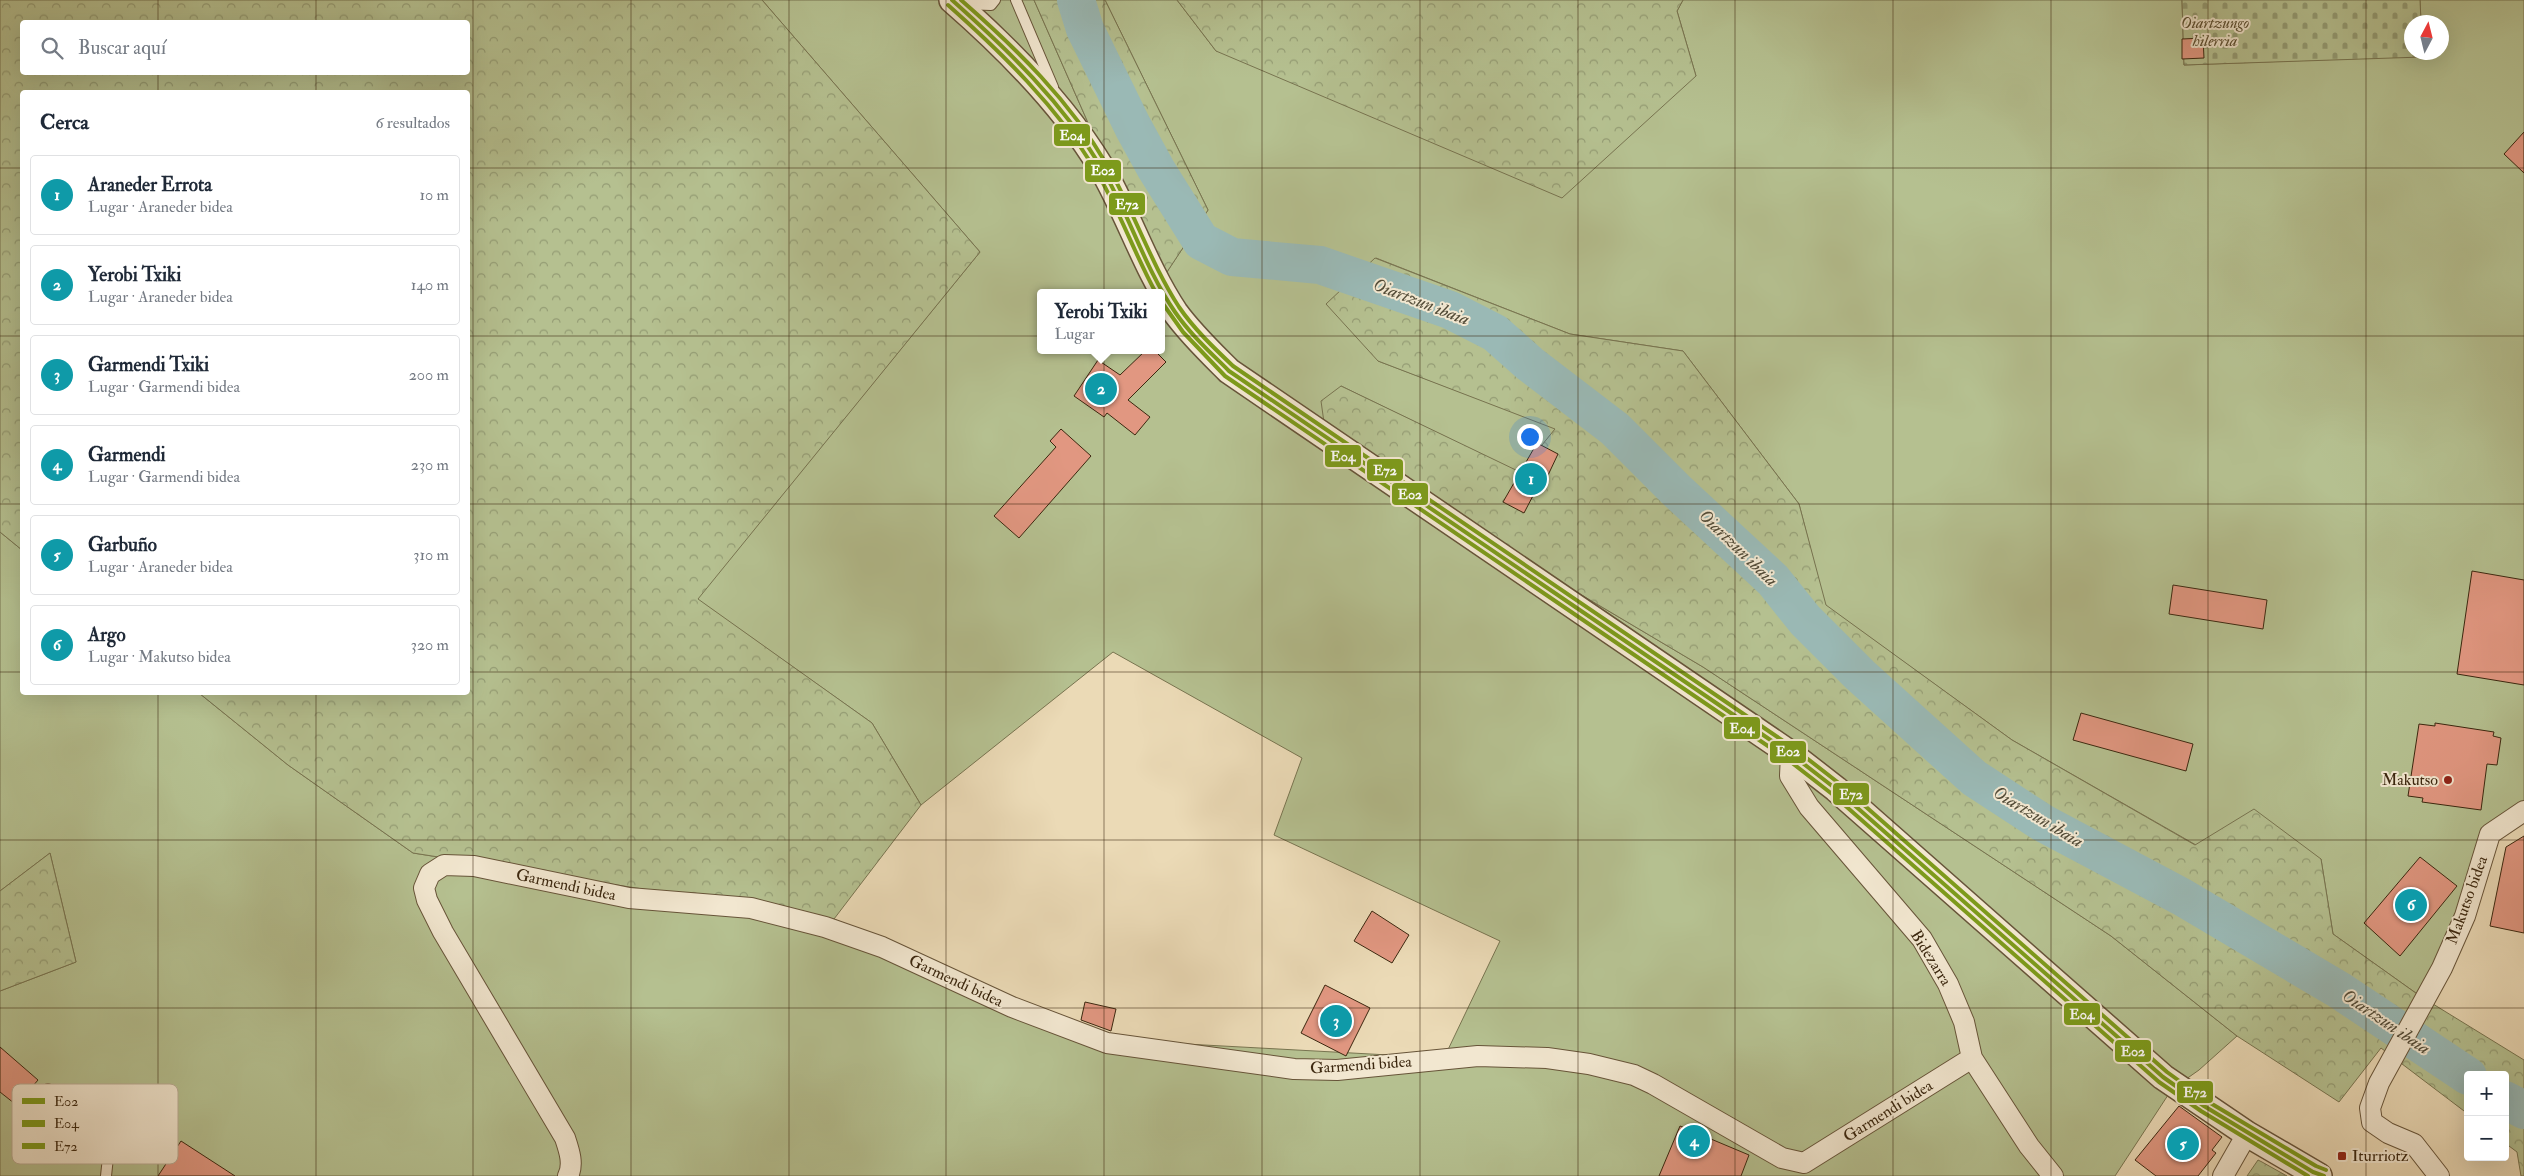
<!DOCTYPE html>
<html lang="es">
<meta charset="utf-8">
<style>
body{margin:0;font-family:"IM FELL Double Pica",serif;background:#f2f2f3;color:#1f2937}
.controls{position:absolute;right:15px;bottom:15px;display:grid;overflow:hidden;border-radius:5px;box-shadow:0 5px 20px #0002}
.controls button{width:45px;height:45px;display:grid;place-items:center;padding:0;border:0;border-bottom:1px solid #e0e1e3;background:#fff;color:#1f2937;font:25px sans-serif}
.compass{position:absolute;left:2404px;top:15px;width:45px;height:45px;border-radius:50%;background:#fff;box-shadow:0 5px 20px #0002;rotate:7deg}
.you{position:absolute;left:1529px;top:436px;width:18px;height:18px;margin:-12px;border:4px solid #fff;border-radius:50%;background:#1a73e8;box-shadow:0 0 0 8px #1a73e833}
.badge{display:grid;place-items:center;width:32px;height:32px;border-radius:50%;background:#0f766e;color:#fff;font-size:16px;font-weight:700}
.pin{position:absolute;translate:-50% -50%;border:2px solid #fff;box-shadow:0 1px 5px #0006}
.popup{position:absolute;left:1037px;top:289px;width:128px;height:65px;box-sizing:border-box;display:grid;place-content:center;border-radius:5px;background:#fff;filter:drop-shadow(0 1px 4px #0005);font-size:16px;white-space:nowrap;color:#747a83}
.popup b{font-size:19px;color:#1f2937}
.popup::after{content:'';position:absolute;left:50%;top:100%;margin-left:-10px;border:10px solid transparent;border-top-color:#fff}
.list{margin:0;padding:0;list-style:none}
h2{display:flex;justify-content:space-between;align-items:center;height:65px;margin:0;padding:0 20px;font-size:21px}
h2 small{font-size:16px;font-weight:400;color:#747a83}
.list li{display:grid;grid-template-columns:32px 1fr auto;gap:15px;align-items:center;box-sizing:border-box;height:80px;margin:0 10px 10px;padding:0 10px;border:1px solid #e0e1e3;border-radius:5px}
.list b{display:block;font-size:19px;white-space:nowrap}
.list p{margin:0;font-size:16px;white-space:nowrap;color:#747a83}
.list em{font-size:16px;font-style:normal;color:#747a83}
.icon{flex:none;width:28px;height:28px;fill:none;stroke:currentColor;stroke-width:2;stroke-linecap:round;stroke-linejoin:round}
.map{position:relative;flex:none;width:2524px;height:1176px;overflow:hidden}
.search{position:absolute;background:#fff;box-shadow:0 5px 20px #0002;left:20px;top:20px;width:450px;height:55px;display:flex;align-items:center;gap:12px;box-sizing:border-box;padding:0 18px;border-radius:5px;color:#747a83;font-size:19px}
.panel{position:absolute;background:#fff;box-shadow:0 5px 20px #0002;left:20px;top:90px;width:450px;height:605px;border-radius:5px}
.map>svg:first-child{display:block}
</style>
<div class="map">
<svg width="2524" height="1176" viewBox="0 0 2524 1176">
<defs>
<pattern id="forest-crowns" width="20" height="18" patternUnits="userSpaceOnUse" patternTransform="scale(1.25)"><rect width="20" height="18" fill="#b5c090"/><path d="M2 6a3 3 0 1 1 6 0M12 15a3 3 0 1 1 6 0" fill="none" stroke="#949c74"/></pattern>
<pattern id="cemetery-stones" width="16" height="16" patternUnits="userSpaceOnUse" patternTransform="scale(1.25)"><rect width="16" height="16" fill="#b5c090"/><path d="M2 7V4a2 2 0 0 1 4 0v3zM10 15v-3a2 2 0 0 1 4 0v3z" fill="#949c74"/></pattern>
</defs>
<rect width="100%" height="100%" fill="#ebdab6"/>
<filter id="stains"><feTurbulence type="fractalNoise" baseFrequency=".004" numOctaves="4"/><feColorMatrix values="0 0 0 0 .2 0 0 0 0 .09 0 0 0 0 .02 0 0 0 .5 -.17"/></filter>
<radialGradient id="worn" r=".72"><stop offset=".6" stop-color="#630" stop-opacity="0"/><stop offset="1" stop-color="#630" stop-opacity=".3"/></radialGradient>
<path fill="#b5c090" stroke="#787450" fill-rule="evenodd" d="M762 0H1034L1159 284 1208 210 1105 0H1177L1216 51 1696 76 1677 11 1683 0H2182L2184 65 2422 56V53L2442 52V22H2421L2420 0H2524V803L2490 828 2454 928 2420 996 2333 934 2321 859 2196 845 2012 740 1825 605 1799 504 1683 351 1570 334 1376 258 1378 361 1556 428 1520 473 1341 386 1327 444 1703 667 2111 936 2237 1036 2199 1070 2172 1089 2115 1176H0V991L76 962 50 853 0 891V532L22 550V692L199 693 288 765 413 853 834 919 1112 1040 1444 1058 1500 941 1274 835 1302 758 1113 652 921 805 872 723 697 599 980 252ZM1041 293H1161V350H1041Z"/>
<path fill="url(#forest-crowns)" stroke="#787450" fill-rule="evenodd" d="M0 0H762L980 252 698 599 872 723 921 805 834 919 413 853 288 765 199 693 468 692V92H22V550L0 532ZM22 22H468V72H22Z
M1034 0H1105L1208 210 1159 284Z
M1177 0H1683L1677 11 1696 76 1562 198 1216 51Z
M1375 258 1570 334 1683 351 1799 504 1826 605 2012 740 2195 845 2254 809 2321 859 2333 934 2420 996 2524 1060V1176H2521L2517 1152 2505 1143V1075H2468V1114L2381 1048 2339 1102 2237 1036 2111 936 1703 667 1327 444 1321 401 1341 386 1520 472 1555 429 1378 361 1326 304Z
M50 853 76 962 0 991V891Z
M2258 1160 2262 1162 2287 1176H2247Z"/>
<path fill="url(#cemetery-stones)" stroke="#787450" d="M2182 0H2420L2421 22H2412V52L2422 53V57L2184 65Z"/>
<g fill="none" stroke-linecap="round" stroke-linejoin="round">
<path stroke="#9ab9b5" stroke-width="38" d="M1076 0 1085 29 1133 127 1156 169 1201 241 1232 257 1320 265 1450 310 1495 333 1530 364 1615 429 1677 491 1773 580 1805 620 1860 675 1974 778 2043 823 2182 897 2339 990 2468 1076
M2505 1100 2524 1110"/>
</g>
<path fill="#e19781" stroke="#3b270f" d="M2203 38 2204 58 2182 59V39Z
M2524 132V173L2504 154Z
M1146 350H1154L1166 362 1128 400 1150 417 1135 435 1107 413 1104 417 1074 396 1098 360 1120 375Z
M1061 429 1091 456 1019 538 994 516 1056 447 1050 441Z
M1537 443 1558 454 1541 490 1537 488 1524 513 1503 502Z
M2472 571 2524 580V685L2457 674Z
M2173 585 2267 600 2263 629 2169 614Z
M2081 713 2193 744 2186 771 2073 740Z
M2435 723 2494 732 2493 736 2501 738 2497 765 2487 764 2481 810 2422 802 2423 798 2408 796 2419 724 2435 726Z
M2524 836V933L2490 926 2506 847Z
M2420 857 2457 886 2400 956 2364 923Z
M1372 911 1409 935 1392 963 1354 941Z
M1325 985 1370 1008 1346 1056 1301 1033Z
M1085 1002 1116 1009 1111 1031 1081 1020Z
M0 1047 38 1080 32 1087 57 1109 43 1126 0 1092Z
M2179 1106 2222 1137 2212 1150 2216 1153 2198 1176H2156L2135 1160Z
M1680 1126 1749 1155 1741 1176H1659Z
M181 1141 235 1176H158Z"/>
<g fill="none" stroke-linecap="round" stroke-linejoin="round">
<defs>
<path id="service" d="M1016 0 1053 87
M963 4 991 5 995 0
M48 1089 109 1148 106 1176"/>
<path id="minor" d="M1791 754 1790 776 1809 807 1922 939 1948 984 1964 1022 1972 1058 2029 1146 2053 1176
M568 1176C574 1164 569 1150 565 1138L443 932 427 900 424 888 430 874 444 865 474 866 629 898 751 908 825 927 882 947 1012 1007 1107 1043 1294 1069 1337 1070 1478 1056 1547 1058 1589 1064 1634 1075 1653 1084 1782 1158 1804 1163 1972 1058
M2223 1176 2247 1134
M2439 1176 2414 1144 2388 1133 2372 1122 2370 1108 2379 1083 2442 968 2465 916 2490 834 2524 811"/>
<path id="tertiary" d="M952 0C1007 48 1063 104 1101 167 1128 213 1145 267 1175 312 1191 334 1210 352 1229 371L1791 754 1836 789 2163 1077 2247 1134 2319 1176"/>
</defs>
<use href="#service" stroke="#675439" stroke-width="12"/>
<use href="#minor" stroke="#675439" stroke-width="22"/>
<use href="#tertiary" stroke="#675439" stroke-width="28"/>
<use href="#service" stroke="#f2e7d0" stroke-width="10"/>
<use href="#minor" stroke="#f2e7d0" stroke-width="20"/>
<use href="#tertiary" stroke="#f2e7d0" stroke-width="25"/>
<defs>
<path id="bus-1" d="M952 0C1008 50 1062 102 1101 167 1129 213 1144 267 1175 312 1190 334 1210 352 1229 371L1791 754 1836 789 2163 1077 2204 1106 2313 1172 2324 1176"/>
<path id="bus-2" d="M948 5C1003 54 1056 106 1095 169 1119 209 1134 253 1156 293
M1161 301 1183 332 1225 376 1787 759 1832 794 2159 1082 2201 1111 2308 1176"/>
<path id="bus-3" d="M961 0C1016 48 1070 101 1107 165 1134 211 1150 262 1179 307 1194 329 1214 348 1233 366L1795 749 1840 784 2167 1072 2207 1101 2316 1166 2326 1170"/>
</defs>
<use href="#bus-1" stroke="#f2e7d0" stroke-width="8"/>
<use href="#bus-2" stroke="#f2e7d0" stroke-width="8"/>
<use href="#bus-3" stroke="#f2e7d0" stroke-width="8"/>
<use href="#bus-1" stroke="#7d9a1b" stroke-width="4"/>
<use href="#bus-2" stroke="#7d9a1b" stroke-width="4"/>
<use href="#bus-3" stroke="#7d9a1b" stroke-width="4"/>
</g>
<path fill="none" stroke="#3b270f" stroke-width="1" stroke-opacity="0.55" d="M158 0V22M316 0V22M473 0V1176M631 0V1176M789 0V1176M946 0V1176M1104 0V1176M1262 0V1176M1420 0V1176M1578 0V1176M1735 0V1176M1893 0V1176M2051 0V1176M2208 0V1176M2366 0V1176M158 72V92M316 72V92M0 168H22M468 168H2524M0 336H22M468 336H2524M0 504H22M468 504H2524M0 672H22M468 672H2524M158 692V1176M316 692V1176M0 840H2524M0 1008H2524"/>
<g fill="#8f2418" stroke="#f2e7d0" stroke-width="2">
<circle cx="2448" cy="780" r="5"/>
<rect x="2337" y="1151" width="10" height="10" rx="2.5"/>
</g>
<g text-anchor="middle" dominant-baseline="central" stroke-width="4" stroke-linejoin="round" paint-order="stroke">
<g font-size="16" font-style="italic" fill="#5a4d2f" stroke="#f2e7d0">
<text x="2215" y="23">Oiartzungo<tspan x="2215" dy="18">hilerria</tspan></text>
</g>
<g font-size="16" fill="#3b270f" stroke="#f2e7d0" text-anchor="end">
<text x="2438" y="780">Makutso</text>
<text x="2352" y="1156" text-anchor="start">Iturriotz</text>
</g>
<g font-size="16" fill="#3b270f" stroke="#f2e7d0">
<text transform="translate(566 885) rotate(12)">Garmendi bidea</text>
<text transform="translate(2467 900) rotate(-70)">Makutso bidea</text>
<text transform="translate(1931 958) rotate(58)">Bidezarra</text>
<text transform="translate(956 981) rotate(25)">Garmendi bidea</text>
<text transform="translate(1361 1065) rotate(-4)">Garmendi bidea</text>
<text transform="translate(1888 1111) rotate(-32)">Garmendi bidea</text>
</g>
<g font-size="18" font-style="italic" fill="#534c38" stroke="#f2e7d0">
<text transform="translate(1421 302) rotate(21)">Oiartzun ibaia</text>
<text transform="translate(1738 548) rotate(44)">Oiartzun ibaia</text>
<text transform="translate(2038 817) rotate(31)">Oiartzun ibaia</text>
<text transform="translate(2386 1022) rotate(34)">Oiartzun ibaia</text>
</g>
</g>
<rect x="12" y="1084" width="166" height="80" rx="8" fill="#f2e7d0" stroke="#bbad96" stroke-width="1"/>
<rect x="22" y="1098" width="23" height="6" fill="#7d9a1b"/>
<rect x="22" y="1120" width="23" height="7" fill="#7d9a1b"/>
<rect x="22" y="1143" width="23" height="6" fill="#7d9a1b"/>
<g font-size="14" fill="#3b270f">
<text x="54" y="1106">E02</text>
<text x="54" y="1128">E04</text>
<text x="54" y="1151">E72</text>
</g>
<g stroke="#f2e7d0" stroke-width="2">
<rect x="1053" y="123" width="38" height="24" rx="5" fill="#7d9a1b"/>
<rect x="1084" y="159" width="38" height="24" rx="5" fill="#7d9a1b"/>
<rect x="1108" y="192" width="38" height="24" rx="5" fill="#7d9a1b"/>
<rect x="1324" y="444" width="38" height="24" rx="5" fill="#7d9a1b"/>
<rect x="1366" y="458" width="38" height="24" rx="5" fill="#7d9a1b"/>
<rect x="1391" y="482" width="38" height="24" rx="5" fill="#7d9a1b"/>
<rect x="1723" y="716" width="38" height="24" rx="5" fill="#7d9a1b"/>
<rect x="1769" y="740" width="38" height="24" rx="5" fill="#7d9a1b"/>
<rect x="1832" y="782" width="38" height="24" rx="5" fill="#7d9a1b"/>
<rect x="2063" y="1002" width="38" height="24" rx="5" fill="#7d9a1b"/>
<rect x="2114" y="1039" width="38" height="24" rx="5" fill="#7d9a1b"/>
<rect x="2176" y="1080" width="38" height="24" rx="5" fill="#7d9a1b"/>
</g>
<g font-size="14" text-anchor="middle" font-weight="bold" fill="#fff">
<text x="1072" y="140">E04</text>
<text x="1103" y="175">E02</text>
<text x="1127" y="209">E72</text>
<text x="1343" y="461">E04</text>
<text x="1385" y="475">E72</text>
<text x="1410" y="499">E02</text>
<text x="1742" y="733">E04</text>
<text x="1788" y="756">E02</text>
<text x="1851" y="799">E72</text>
<text x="2082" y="1019">E04</text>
<text x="2133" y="1056">E02</text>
<text x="2195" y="1097">E72</text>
</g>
<rect width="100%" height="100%" filter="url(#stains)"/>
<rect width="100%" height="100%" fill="url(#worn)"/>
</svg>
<div class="controls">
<button>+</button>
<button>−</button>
</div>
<svg class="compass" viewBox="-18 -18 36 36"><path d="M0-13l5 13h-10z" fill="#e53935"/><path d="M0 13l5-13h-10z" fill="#747a83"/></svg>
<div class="you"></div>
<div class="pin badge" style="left:1531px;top:479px;background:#0f9aa8">1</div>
<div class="pin badge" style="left:1101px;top:389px;background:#0f9aa8">2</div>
<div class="popup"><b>Yerobi Txiki</b>Lugar</div>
<div class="pin badge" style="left:1336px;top:1021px;background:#0f9aa8">3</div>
<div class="pin badge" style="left:1694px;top:1141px;background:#0f9aa8">4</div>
<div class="pin badge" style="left:2183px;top:1144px;background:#0f9aa8">5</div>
<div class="pin badge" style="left:2411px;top:905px;background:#0f9aa8">6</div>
<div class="search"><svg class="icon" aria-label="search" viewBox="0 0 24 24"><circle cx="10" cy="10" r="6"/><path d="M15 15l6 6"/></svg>Buscar aquí</div>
<section class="panel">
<h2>Cerca<small>6 resultados</small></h2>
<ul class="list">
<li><span class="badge" style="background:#0f9aa8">1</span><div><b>Araneder Errota</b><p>Lugar · Araneder bidea</p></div><em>10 m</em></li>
<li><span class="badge" style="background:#0f9aa8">2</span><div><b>Yerobi Txiki</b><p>Lugar · Araneder bidea</p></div><em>140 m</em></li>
<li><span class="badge" style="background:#0f9aa8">3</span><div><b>Garmendi Txiki</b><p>Lugar · Garmendi bidea</p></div><em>200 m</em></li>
<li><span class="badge" style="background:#0f9aa8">4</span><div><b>Garmendi</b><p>Lugar · Garmendi bidea</p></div><em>230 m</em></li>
<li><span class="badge" style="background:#0f9aa8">5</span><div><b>Garbuño</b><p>Lugar · Araneder bidea</p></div><em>310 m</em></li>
<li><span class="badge" style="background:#0f9aa8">6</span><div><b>Argo</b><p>Lugar · Makutso bidea</p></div><em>320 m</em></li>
</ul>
</section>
</div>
